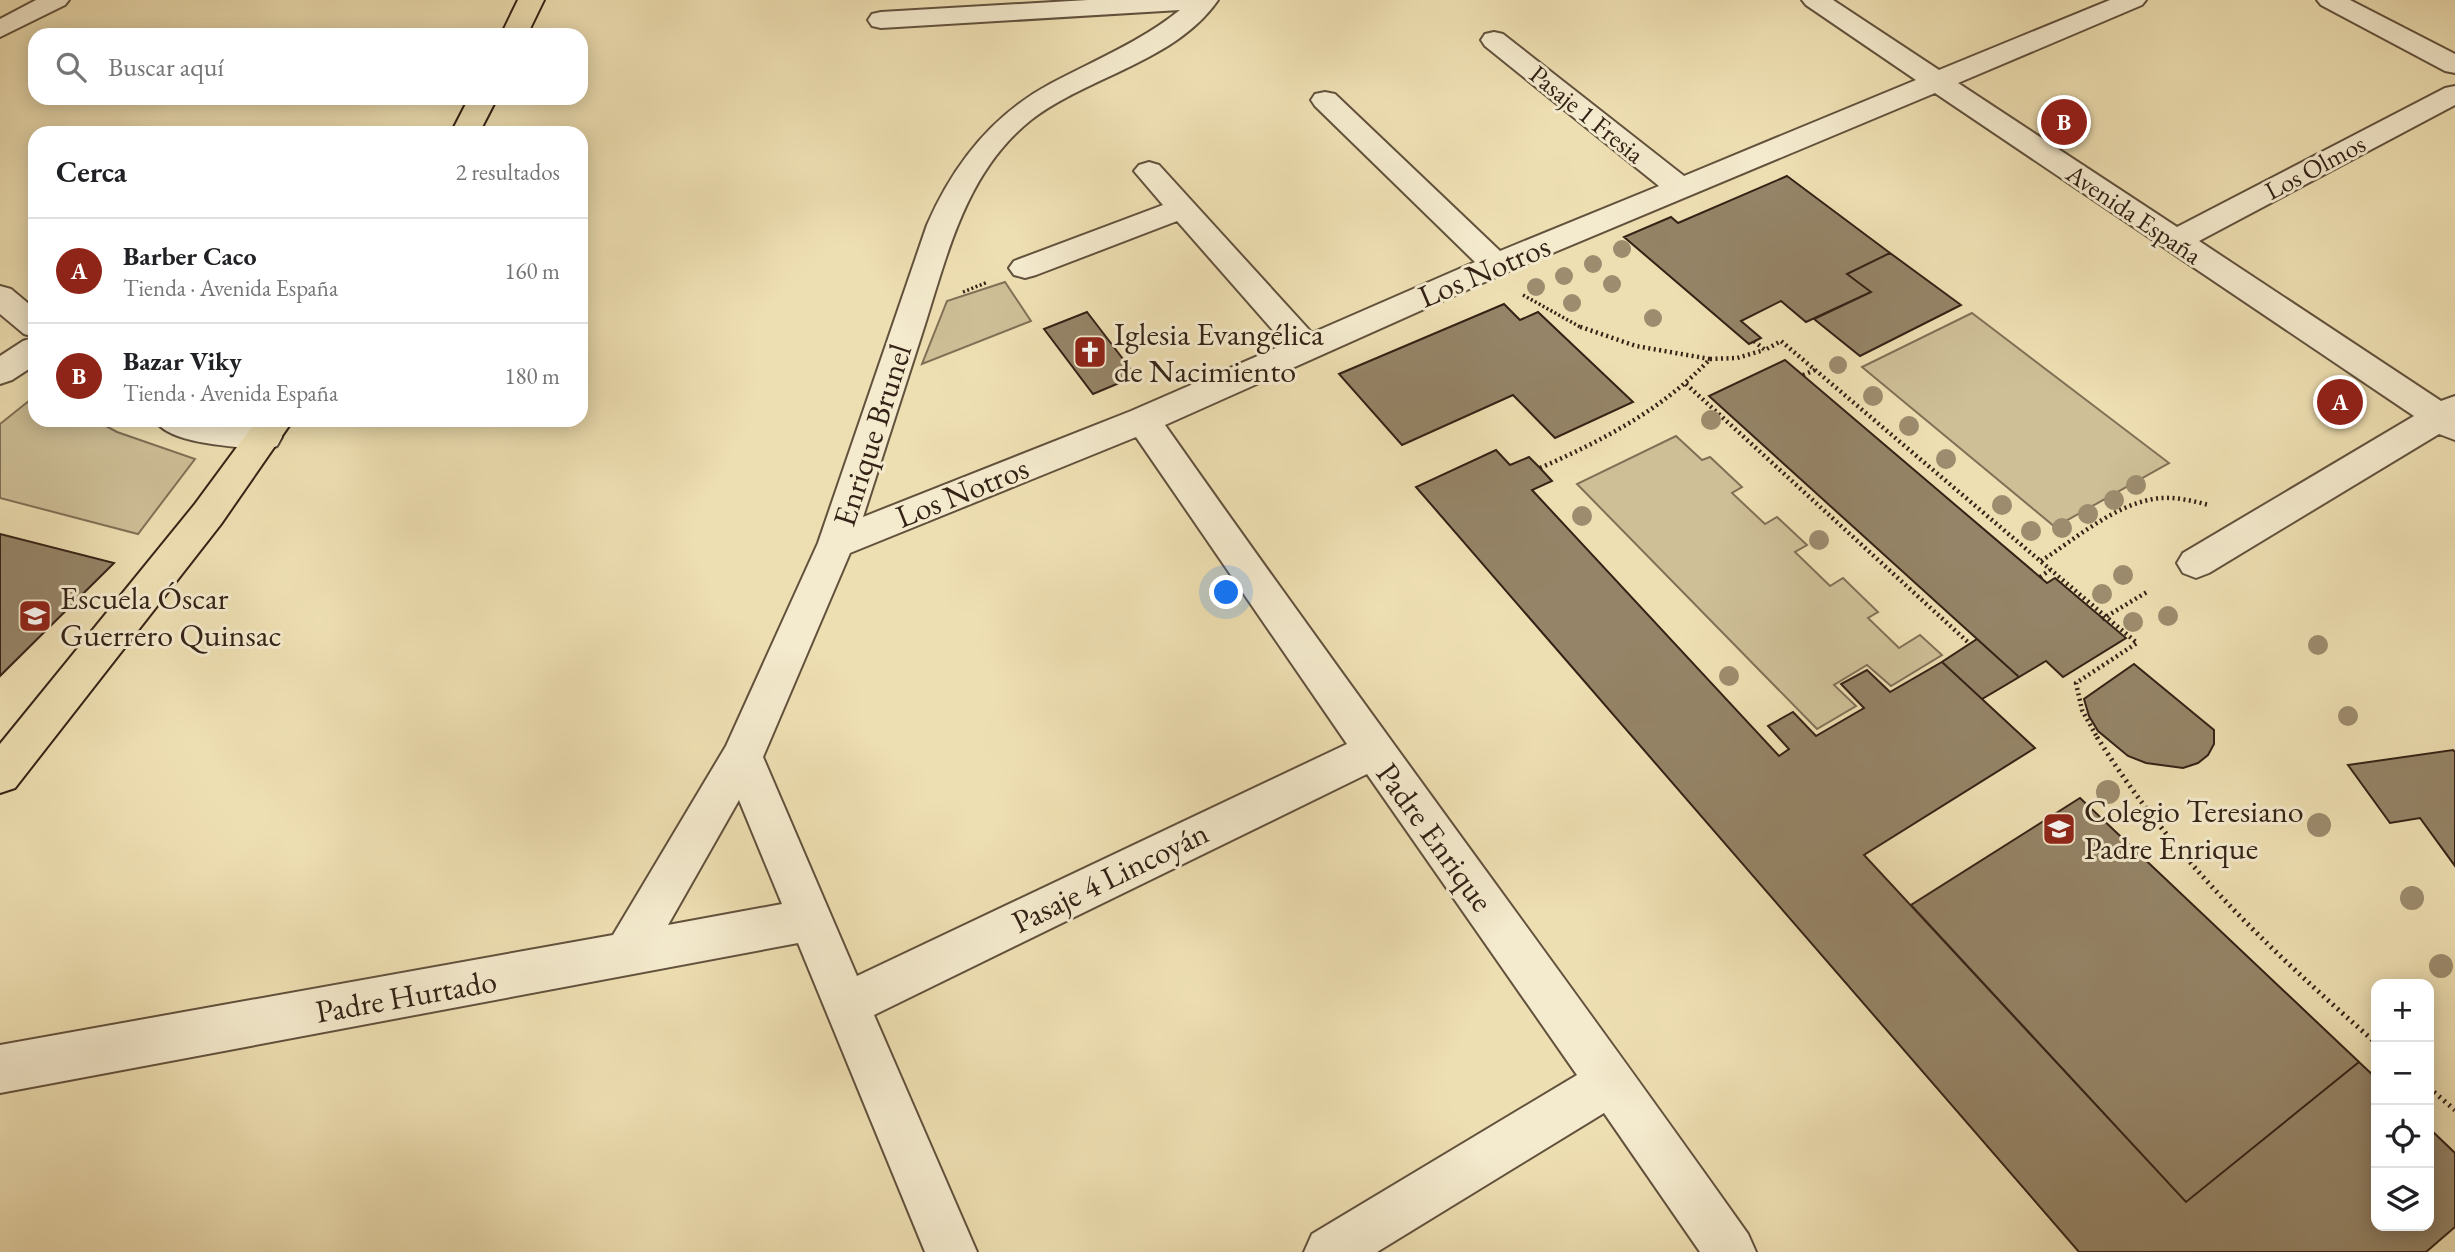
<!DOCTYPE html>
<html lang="es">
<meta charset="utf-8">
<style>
body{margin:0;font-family:"EB Garamond",serif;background:#f6f6f6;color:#202124}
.controls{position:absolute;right:21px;bottom:21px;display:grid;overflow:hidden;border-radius:14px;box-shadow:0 4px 18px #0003}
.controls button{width:63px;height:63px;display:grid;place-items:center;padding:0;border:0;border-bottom:2px solid #e0e0e0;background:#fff;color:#202124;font:35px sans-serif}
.you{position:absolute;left:1227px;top:593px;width:24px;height:24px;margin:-18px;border:5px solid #fff;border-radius:50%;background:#1a73e8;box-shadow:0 0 0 10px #1a73e833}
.badge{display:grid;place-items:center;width:46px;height:46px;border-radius:50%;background:#8f2418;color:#fff;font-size:23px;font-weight:700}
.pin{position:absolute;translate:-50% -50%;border:4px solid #fff;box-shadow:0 2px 7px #0006}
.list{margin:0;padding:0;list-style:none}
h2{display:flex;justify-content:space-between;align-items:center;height:91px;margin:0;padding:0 28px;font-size:30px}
h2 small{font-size:23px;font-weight:400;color:#757577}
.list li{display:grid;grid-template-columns:46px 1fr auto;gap:21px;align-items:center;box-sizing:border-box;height:105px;padding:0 28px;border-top:2px solid #e0e0e0}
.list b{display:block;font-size:26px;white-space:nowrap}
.list p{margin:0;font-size:23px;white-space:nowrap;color:#757577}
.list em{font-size:23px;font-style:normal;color:#757577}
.icon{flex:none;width:38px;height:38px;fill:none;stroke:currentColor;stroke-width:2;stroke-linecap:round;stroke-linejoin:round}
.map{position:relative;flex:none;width:2455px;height:1252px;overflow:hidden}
.search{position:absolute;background:#fff;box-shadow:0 4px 18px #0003;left:28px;top:28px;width:560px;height:77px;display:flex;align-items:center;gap:18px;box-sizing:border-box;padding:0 24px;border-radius:21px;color:#757577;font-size:26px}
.panel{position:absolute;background:#fff;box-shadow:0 4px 18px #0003;left:28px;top:126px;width:560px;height:301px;border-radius:21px}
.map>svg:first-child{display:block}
</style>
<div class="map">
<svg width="2455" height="1252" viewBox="0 0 2455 1252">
<rect width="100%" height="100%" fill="#eedfb2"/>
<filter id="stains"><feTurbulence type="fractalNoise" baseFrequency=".00286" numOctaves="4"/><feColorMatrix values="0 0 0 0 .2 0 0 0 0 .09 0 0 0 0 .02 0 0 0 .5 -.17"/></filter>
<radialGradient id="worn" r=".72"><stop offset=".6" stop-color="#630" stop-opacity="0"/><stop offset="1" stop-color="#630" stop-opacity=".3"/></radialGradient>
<path fill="#cebf97" stroke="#817056" stroke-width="2" d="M1005 282 1031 321 922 364 947 301Z
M1972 313 2169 463 2055 527 1862 367Z
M35 396V420H95L117 432 195 459 138 534 0 498V424Z
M1676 436 1702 460 1710 457 1742 487 1732 493 1765 524 1777 517 1807 545 1795 552 1830 586 1843 578 1878 612 1868 618 1899 648 1920 635 1942 655 1891 686 1867 665 1834 685 1856 706 1817 729 1577 484Z"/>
<path fill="#958467" stroke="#342216" stroke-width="2" d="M1787 176 1890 253 1847 274 1871 292 1806 322 1781 301 1741 321 1761 338 1749 344 1624 237 1671 217 1678 223Z
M1890 253 1961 305 1860 356 1814 319 1871 292 1847 274Z
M1504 304 1520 320 1538 312 1633 402 1555 438 1513 395 1402 445 1339 374Z
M1087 312 1136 376 1093 394 1044 329Z
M1785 360 2047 583 2055 578 2126 638 2063 677 2046 661 2019 677 1709 396Z
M1496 450 1510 465 1529 457 1540 468 1552 481 1532 490 1779 756 1789 749 1768 726 1793 712 1816 736 1864 708 1841 684 1867 670 1890 692 1942 662 2035 748 1864 855 2186 1202 2359 1062 2376 1078V1226H2429V1128L2455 1153V1227L2426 1252H2079L1416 487Z
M0 534 114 563 0 676Z
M1977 639 2019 677 1982 699 1942 662Z
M2134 664 2214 730V744L2208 755 2198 763 2183 768 2146 763 2128 756 2098 731 2089 716 2084 699Z
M2453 750 2455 752V866L2420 818 2390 823 2348 765Z
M2080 798 2359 1062 2186 1202 1911 905Z"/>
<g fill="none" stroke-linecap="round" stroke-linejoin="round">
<defs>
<path id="minor" d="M36 0H69L65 5 0 37V19Z
M1088 0H1218C1175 62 1088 76 1031 120 963 174 946 261 920 340 901 399 882 458 863 517L1131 411 1285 344 1177 221 1036 275 1025 278 1014 275 1009 268 1014 261 1163 205 1134 171 1139 165 1149 162 1159 165 1312 333 1475 262 1315 106 1311 100 1315 94 1325 92 1335 94 1500 251 1659 186 1485 46 1481 40 1485 34 1494 32 1503 34 1684 176 1916 80 1806 5 1802 0H1833L1939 70 2110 0H2146L2142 5 1958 83 2177 227 2445 88 2455 86V105L2199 241 2441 401 2455 396V440L2439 434 2209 573 2196 578 2183 573 2177 563 2183 553 2414 416 1935 93 1507 272 1165 425C1356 697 1556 963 1748 1234L1756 1252H1700L1604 1113 1377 1252H1304L1312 1234 1577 1075 1367 774 874 1015 977 1252H925L798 943 0 1093V1045L613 935 726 746 818 543 927 225C953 165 992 115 1050 84 1095 60 1140 42 1180 10L881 28 872 26 868 20 872 14 881 12ZM1136 437 1347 744 857 976 763 757 850 553ZM739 800 782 904 668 925Z
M2317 0H2350L2455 54V73L2445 71 2321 5Z
M0 286 11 289 35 309V337L24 334 0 314Z
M35 337V365L12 380 0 384V356L23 341Z
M155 420H234L277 428 282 437 277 446 265 450C237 446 169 445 155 420Z"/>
<path id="major" d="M518 0H544L527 35H501Z
M469 98H497L479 133H451Z
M257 420H293L221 524 15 788 0 793V744L195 504Z"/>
</defs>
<use href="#minor" stroke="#62513d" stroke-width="4"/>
<use href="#major" stroke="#342216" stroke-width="4"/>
<path stroke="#342216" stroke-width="3.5" stroke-dasharray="2 2.5" stroke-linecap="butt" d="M963 292 988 282
M1523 295 1582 328"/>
<path stroke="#342216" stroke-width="4.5" stroke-dasharray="2 3.5" stroke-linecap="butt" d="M1754 341 1765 350 1781 341 2137 643 2076 683 2082 710 2098 739
M1710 359 1737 358 1764 350
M1803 375 1815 370
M1686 384 1970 644
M1540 468C1603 440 1662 410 1710 359L1636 346 1578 326
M2041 561C2077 538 2117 502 2161 498 2177 497 2193 501 2209 505
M2040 577 2050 570
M2102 619 2147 592"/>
<path stroke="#342216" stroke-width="5" stroke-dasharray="2 4.5" stroke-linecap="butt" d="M2097 737C2174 860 2268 948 2376 1043
M2429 1088 2455 1110"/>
<use href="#minor" fill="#f4eacd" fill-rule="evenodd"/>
<use href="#major" fill="#eedfb2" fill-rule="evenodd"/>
</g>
<g fill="#9d8c6e">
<circle cx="1622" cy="249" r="9"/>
<circle cx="1593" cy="264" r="9"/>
<circle cx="1564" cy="276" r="9"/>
<circle cx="1612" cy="284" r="9"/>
<circle cx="1536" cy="287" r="9"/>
<circle cx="1572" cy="303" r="9"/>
<circle cx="1653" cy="318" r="9"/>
<circle cx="1838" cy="365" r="9"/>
<circle cx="1873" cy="396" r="10"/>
<circle cx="1711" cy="420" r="10"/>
<circle cx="1909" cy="426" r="10"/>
<circle cx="1946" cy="459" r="10"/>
<circle cx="2136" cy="485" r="10"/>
<circle cx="2114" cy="500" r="10"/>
<circle cx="2002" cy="505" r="10"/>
<circle cx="2088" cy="514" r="10"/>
<circle cx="1582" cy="516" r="10"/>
<circle cx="2062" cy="528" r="10"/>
<circle cx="2031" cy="531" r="10"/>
<circle cx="1819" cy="540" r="10"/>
<circle cx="2123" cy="575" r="10"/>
<circle cx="2102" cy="594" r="10"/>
<circle cx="2168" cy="616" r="10"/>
<circle cx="2133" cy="622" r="10"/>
<circle cx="2318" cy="645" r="10"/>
<circle cx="1729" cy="676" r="10"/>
<circle cx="2348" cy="716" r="10"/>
<circle cx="2108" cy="792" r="12"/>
<circle cx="2319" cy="825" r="12"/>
<circle cx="2412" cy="898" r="12"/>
<circle cx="2441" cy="966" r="12"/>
</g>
<defs>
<symbol id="church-square" viewBox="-11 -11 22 22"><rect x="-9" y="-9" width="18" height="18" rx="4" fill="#8f2418" stroke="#f4eacd"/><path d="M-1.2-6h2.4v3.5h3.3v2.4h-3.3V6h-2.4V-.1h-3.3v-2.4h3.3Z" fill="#fff"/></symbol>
<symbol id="school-square" viewBox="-11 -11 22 22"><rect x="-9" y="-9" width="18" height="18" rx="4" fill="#8f2418" stroke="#f4eacd"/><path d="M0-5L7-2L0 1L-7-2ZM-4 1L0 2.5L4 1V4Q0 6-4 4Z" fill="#fff"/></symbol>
</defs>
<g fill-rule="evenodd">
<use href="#church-square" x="1071" y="333" width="38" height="38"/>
<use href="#school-square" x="16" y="597" width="38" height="38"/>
<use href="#school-square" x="2040" y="810" width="38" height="38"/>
</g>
<g text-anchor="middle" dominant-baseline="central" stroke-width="6" stroke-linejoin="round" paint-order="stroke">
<g font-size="26" fill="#342216" stroke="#f4eacd">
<text transform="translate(1587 114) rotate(39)">Pasaje 1 Fresia</text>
<text transform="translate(2315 167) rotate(-28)">Los Olmos</text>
<text transform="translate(2134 214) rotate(34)">Avenida España</text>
</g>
<g font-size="32" fill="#342216" stroke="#f4eacd">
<text transform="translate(1484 271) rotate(-23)">Los Notros</text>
<text transform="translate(872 435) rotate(-72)">Enrique Brunel</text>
<text transform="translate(962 492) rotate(-22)">Los Notros</text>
<text transform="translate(1435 837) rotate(54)">Padre Enrique</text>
<text transform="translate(1110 877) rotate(-26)">Pasaje 4 Lincoyán</text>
<text transform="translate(406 996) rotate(-10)">Padre Hurtado</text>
</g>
<g font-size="32" fill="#342216" stroke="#f4eacd" text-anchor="start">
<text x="1114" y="334">Iglesia Evangélica<tspan x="1114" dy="37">de Nacimiento</tspan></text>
<text x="60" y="598">Escuela Óscar<tspan x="60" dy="37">Guerrero Quinsac</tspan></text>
<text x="2084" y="811">Colegio Teresiano<tspan x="2084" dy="37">Padre Enrique</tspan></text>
</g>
</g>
<rect width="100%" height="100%" filter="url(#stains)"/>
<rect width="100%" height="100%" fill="url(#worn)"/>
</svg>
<div class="controls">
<button>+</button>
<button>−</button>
<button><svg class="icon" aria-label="locate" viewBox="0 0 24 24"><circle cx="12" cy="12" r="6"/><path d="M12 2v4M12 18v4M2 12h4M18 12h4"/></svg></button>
<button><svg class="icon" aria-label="layers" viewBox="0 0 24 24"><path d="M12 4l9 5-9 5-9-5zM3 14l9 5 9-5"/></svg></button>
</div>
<div class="you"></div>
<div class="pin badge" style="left:2340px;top:402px">A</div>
<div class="pin badge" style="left:2064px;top:122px">B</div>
<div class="search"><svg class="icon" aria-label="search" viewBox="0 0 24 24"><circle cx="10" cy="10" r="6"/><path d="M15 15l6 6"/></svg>Buscar aquí</div>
<section class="panel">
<h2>Cerca<small>2 resultados</small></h2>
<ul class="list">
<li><span class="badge">A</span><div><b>Barber Caco</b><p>Tienda · Avenida España</p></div><em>160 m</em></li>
<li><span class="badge">B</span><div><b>Bazar Viky</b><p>Tienda · Avenida España</p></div><em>180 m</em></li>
</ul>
</section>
</div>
